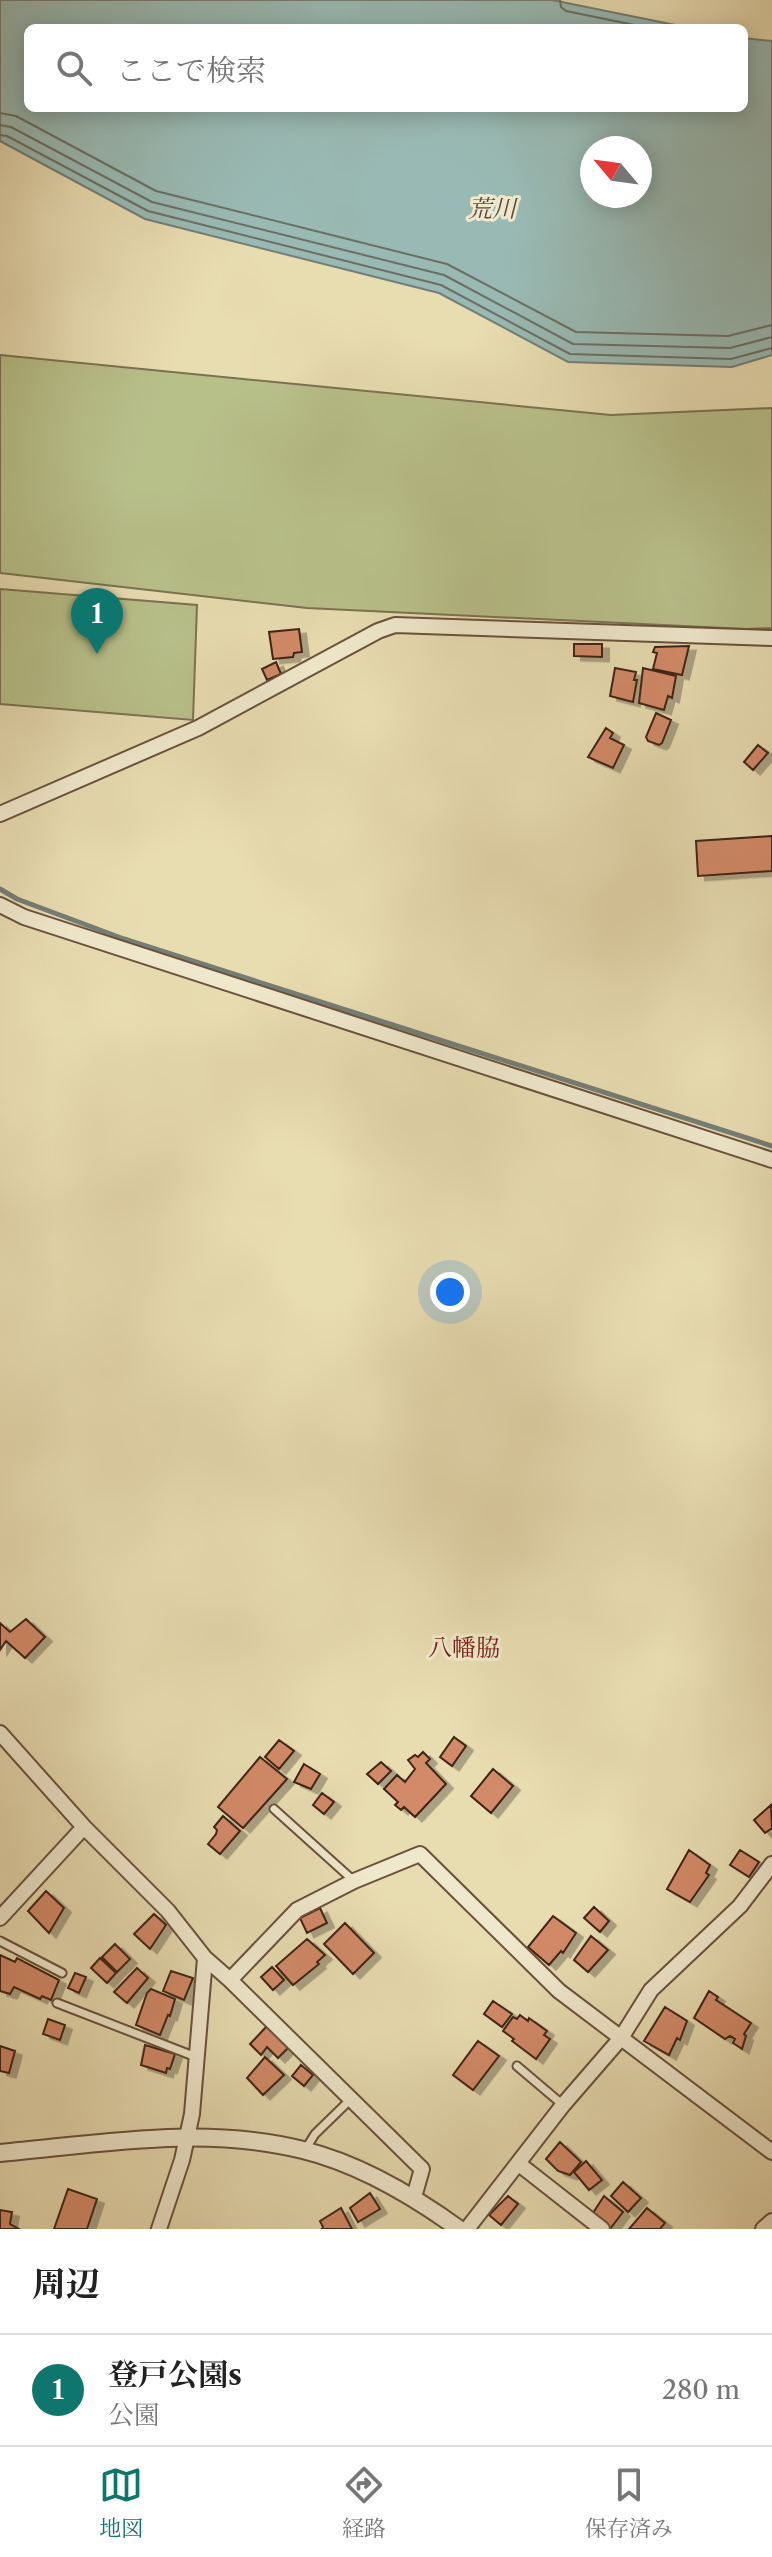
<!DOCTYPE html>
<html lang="ja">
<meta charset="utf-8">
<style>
body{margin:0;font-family:"Libre Caslon Text","Noto Serif JP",serif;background:#f6f6f6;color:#222}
.compass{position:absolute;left:580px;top:136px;width:72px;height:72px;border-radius:50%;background:#fff;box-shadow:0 4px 20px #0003;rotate:299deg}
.you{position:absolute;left:450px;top:1292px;width:28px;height:28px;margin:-20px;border:6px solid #fff;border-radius:50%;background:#1a73e8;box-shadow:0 0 0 12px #1a73e833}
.badge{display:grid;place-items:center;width:52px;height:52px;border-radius:50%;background:#0f766e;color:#fff;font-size:26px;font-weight:700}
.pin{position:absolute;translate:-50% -66px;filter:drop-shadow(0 2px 4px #0008)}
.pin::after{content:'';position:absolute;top:42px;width:28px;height:24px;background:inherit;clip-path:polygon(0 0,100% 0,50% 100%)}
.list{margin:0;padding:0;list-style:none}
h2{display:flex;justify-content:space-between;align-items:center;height:104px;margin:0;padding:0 32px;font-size:34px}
h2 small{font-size:26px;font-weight:400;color:#767676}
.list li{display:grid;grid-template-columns:52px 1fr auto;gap:24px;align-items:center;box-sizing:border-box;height:112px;padding:0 32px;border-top:2px solid #e0e0e0}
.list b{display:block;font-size:30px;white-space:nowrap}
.list p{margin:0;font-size:26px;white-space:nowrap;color:#767676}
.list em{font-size:26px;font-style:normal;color:#767676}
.icon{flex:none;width:44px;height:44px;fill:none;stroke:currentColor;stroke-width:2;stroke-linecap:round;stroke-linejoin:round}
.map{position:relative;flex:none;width:772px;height:2229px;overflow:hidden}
.search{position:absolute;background:#fff;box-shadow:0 4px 20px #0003;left:24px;right:24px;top:24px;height:88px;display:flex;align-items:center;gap:20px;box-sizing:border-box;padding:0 28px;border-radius:12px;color:#767676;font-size:30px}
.sheet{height:216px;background:#fff}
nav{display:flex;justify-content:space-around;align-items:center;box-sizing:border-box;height:112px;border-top:2px solid #e0e0e0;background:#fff;font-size:22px;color:#767676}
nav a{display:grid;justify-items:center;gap:4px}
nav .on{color:#0f766e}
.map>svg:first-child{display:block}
</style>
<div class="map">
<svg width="772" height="2229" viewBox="0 0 772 2229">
<defs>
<filter id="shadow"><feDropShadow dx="7" dy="4.5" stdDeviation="0" flood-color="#0004"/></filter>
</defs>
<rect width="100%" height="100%" fill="#e8dcb1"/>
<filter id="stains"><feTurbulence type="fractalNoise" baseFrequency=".0025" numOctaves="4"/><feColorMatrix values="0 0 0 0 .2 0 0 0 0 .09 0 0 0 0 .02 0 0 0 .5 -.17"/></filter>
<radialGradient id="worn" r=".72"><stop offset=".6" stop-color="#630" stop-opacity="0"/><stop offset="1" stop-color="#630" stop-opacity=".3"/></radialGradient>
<path fill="#b8c08a" stroke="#7c7250" stroke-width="2" d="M0 355 611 415 772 408V628L746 629 307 608 0 573Z
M0 589 197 605 193 720 0 704Z"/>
<path fill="#99bab4" stroke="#757e75" stroke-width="2" fill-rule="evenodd" d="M0 0H552L690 28H28V108H744V38L772 41V355L732 367 568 362 439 293 145 219 0 141ZM592 148H640V196H592Z"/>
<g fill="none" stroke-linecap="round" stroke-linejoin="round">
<path stroke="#6c6e65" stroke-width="2" d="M560 0 561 7 566 11 649 28
M0 113 16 116 156 191 447 264 576 332 728 336 772 325
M0 125 11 127 152 202 444 275 573 344 730 348 772 337
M0 135 7 136 148 211 441 285 570 354 731 359 772 348"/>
<path stroke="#757e75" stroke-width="5" d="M0 889 17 899 124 939 772 1146"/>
</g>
<path fill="#d28a67" stroke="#3f2316" stroke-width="2" filter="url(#shadow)" d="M299 629 302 652 294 653 293 657 273 659 269 632Z
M574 644H602V657L574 656Z
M689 646 682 675 653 669 657 653 653 652 655 647Z
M276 662 281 674 267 680 262 669Z
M615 668 636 672 634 680H637L633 702 610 696Z
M643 668 676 676 672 698 668 696 664 710 639 703Z
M656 713 671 720 662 743 659 745 648 741 646 737Z
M606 728 613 733 610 738 624 745 613 768 588 757Z
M758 745 768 753 753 770 744 762Z
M772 836V871L698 876 696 841Z
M26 1619 45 1637 25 1658 6 1641 0 1650V1623L10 1632Z
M454 1737 466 1746 452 1766 440 1757Z
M279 1740 294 1751 279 1769 265 1757Z
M423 1752 430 1759 426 1763 446 1784 415 1817 404 1807 401 1810 395 1805 398 1802 384 1789 397 1775 405 1782 415 1769 408 1760 415 1755 418 1757Z
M260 1757 287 1779 243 1828 218 1807Z
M381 1762 391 1771 378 1784 367 1774Z
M304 1764 320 1774 311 1789 294 1782Z
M493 1769 513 1786 491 1813 471 1796Z
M322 1793 334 1802 324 1814 313 1805Z
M771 1805 772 1828 765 1833 754 1820Z
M223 1816 240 1831 220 1854 208 1844 216 1834 217 1830 214 1827Z
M689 1850 710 1865 706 1873 709 1875 690 1902 667 1889Z
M740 1850 759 1862 749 1877 730 1865Z
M46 1891 64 1908 49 1933 28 1911Z
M594 1907 609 1921 600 1932 584 1918Z
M320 1908 327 1923 307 1933 300 1918Z
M154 1914 166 1925 150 1949 134 1934Z
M553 1916 576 1933 563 1953 561 1951 549 1965 528 1947Z
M345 1923 374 1953 353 1974 324 1944Z
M591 1936 608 1950 588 1972 574 1960Z
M307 1939 325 1955 317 1962 319 1964 293 1985 276 1966Z
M115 1944 130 1959 117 1972 102 1957Z
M0 1955 15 1962 17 1958 59 1980 51 2000 42 1996 40 1999 14 1987 10 1994 0 1991Z
M100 1958 116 1973 107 1983 91 1968Z
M272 1967 284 1980 273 1990 261 1977Z
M137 1968 148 1978 127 2003 114 1992Z
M171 1971 193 1978 184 2000 163 1991Z
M75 1973 86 1977 79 1993 68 1988Z
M151 1989 175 1999 170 2016 168 2015 160 2035 136 2025 147 1993Z
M709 1991 718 1997 716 2000 751 2023 744 2034 746 2036 742 2049 733 2043 735 2039 730 2036 725 2039 694 2018Z
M493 2001 512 2014 502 2027 484 2014Z
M665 2007 687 2021 680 2040 677 2038 669 2055 644 2041Z
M520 2015 528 2021 529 2018 547 2031 544 2035 550 2039 536 2059 512 2041 514 2039 503 2031 513 2017 517 2019Z
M48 2019 65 2025 60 2040 43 2034Z
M267 2026 289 2047 278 2058 267 2047 261 2055 250 2044Z
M478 2041 499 2056 473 2090 453 2075Z
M145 2045 175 2054 170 2069 167 2068 166 2073 141 2065Z
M0 2046 15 2051 9 2073 0 2071Z
M265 2057 284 2075 263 2095 247 2078Z
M301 2065 313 2075 304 2086 292 2076Z
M560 2142 581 2162 570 2175 558 2171 546 2159Z
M586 2161 602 2180 589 2190 574 2172Z
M623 2182 641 2198 628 2212 611 2196Z
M68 2189 97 2199 87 2229H54Z
M370 2193 380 2209 358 2222 350 2208Z
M508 2196 518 2204 501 2225 489 2215Z
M604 2196 623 2212 610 2229 591 2216Z
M341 2208 352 2229H322L323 2227 320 2221Z
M647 2208 665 2223 660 2229H629Z
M0 2210 12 2212 10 2224 19 2229H0Z"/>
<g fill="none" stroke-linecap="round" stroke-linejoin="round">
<defs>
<path id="service" d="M274 1809 354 1881
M0 1941 62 1973
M57 2003 196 2057
M517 2066 563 2105
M305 2150 315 2134 351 2099"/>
<path id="minor" d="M0 814 198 728 378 631 395 625 772 638
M0 905 24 917 772 1160
M0 1733 84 1827 168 1911 205 1958 230 1980 422 2169 414 2197
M0 1918 84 1827
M230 1980 297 1910 354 1881 420 1854 559 1991 772 2152
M519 2164 602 2229
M159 2229 182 2160 192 2114 205 1958
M467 2229 563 2105 621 2038 651 1990 740 1906 772 1864
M763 2229 772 2221"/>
<path id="tertiary" d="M0 2153C99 2144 204 2125 303 2150 360 2164 412 2195 459 2229"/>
</defs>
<use href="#service" stroke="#69513d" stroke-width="11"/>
<use href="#minor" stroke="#69513d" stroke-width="18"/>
<use href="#tertiary" stroke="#69513d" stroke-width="20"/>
<use href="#service" stroke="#f0e8cc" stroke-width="7"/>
<use href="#minor" stroke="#f0e8cc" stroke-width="14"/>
<use href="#tertiary" stroke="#f0e8cc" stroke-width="16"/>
</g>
<g text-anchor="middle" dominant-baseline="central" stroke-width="6" stroke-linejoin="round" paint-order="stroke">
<g font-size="24" font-style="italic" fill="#56493e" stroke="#f0e8cc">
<text x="492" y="208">荒川</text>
</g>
<g font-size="24" fill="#7a1f14" stroke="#f0e8cc">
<text x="464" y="1647">八幡脇</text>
</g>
</g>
<rect width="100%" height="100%" filter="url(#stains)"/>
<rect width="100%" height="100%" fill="url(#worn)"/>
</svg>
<svg class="compass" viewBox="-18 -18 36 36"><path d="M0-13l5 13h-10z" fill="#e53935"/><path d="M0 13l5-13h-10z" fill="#767676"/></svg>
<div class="you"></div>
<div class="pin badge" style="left:97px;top:654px">1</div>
<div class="search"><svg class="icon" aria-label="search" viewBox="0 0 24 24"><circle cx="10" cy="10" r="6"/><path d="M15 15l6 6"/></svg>ここで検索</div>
</div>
<section class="sheet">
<h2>周辺<small></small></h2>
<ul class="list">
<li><span class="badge">1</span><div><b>登戸公園s</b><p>公園</p></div><em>280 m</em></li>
</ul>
</section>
<nav>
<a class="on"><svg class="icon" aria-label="map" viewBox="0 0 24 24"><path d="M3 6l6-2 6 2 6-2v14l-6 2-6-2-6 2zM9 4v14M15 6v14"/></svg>地図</a>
<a><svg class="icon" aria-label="directions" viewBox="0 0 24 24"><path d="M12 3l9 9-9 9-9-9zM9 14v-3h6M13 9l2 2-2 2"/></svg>経路</a>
<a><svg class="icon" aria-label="saved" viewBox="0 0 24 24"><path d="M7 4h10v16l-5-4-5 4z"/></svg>保存済み</a>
</nav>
